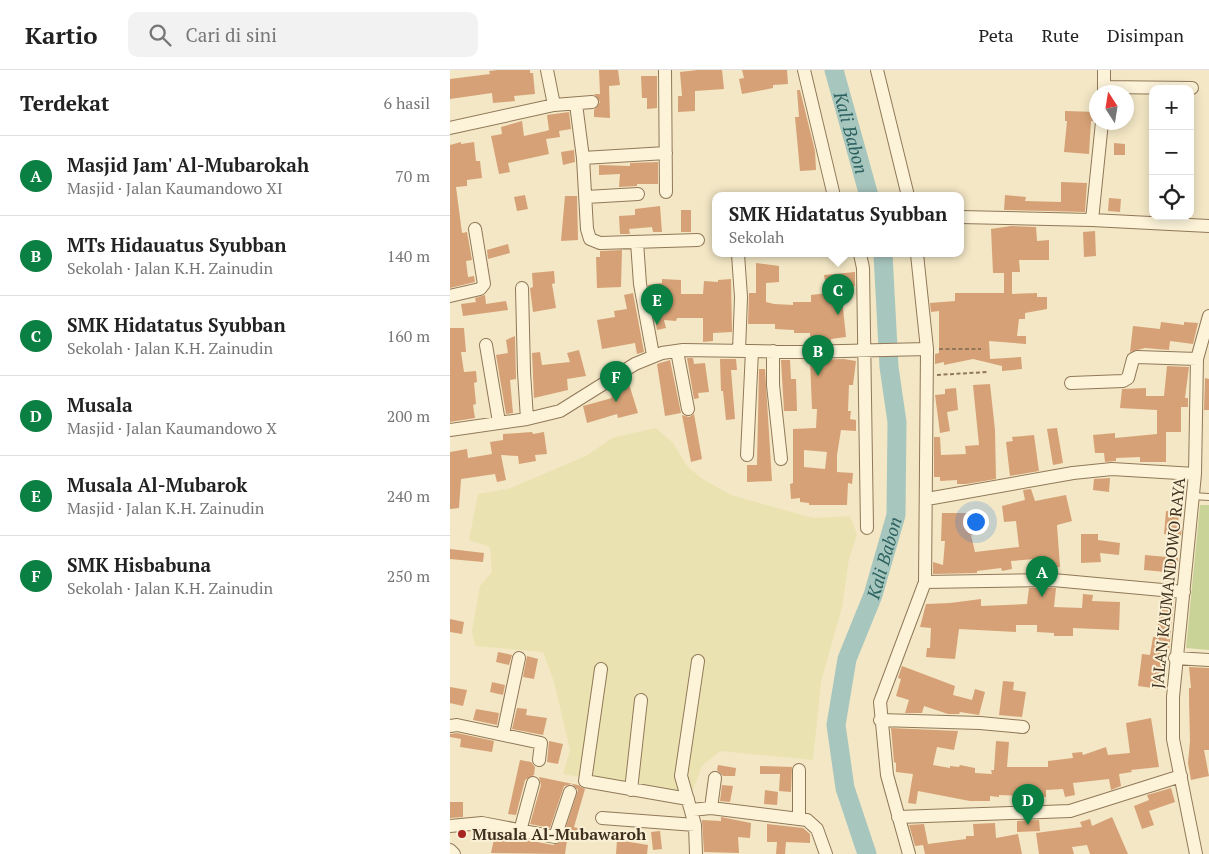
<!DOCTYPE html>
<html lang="id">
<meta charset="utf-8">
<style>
body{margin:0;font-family:"PT Serif",serif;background:#f2f2f2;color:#222}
.controls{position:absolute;right:15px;top:15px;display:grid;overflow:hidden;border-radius:10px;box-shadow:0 2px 12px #0003}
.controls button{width:45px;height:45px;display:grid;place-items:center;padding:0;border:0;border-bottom:1px solid #e0e0e0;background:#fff;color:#222;font:25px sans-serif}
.compass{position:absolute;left:639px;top:15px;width:45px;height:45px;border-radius:50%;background:#fff;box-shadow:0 2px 12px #0003;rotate:348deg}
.you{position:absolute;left:525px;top:451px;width:18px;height:18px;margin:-12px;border:4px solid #fff;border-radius:50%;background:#1a73e8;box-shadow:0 0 0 8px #1a73e833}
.badge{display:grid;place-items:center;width:32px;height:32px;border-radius:50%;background:#0b8043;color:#fff;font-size:16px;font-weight:700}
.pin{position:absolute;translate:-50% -41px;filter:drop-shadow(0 1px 2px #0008)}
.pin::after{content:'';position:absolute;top:26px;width:18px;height:15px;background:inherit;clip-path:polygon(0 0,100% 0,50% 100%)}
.popup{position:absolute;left:262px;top:122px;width:252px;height:65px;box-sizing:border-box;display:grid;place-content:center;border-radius:10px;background:#fff;filter:drop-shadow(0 1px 4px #0005);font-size:16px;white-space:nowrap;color:#767676}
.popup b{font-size:19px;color:#222}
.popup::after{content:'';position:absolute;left:50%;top:100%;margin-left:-10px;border:10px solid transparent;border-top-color:#fff}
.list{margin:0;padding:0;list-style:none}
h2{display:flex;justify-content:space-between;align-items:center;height:65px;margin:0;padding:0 20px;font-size:21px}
h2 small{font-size:16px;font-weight:400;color:#767676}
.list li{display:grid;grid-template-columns:32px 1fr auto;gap:15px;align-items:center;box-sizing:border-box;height:80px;padding:0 20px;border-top:1px solid #e0e0e0}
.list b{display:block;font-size:19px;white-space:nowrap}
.list p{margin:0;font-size:16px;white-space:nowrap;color:#767676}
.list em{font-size:16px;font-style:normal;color:#767676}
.icon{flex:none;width:28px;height:28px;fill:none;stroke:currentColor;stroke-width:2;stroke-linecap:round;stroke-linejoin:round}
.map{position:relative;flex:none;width:759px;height:784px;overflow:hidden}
header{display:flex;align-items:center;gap:30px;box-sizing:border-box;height:70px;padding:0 25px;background:#fff;border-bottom:1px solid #e0e0e0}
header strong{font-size:24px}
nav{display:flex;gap:28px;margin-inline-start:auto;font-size:18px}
.search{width:350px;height:45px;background:#f2f2f2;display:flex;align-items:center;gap:12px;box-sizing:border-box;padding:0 18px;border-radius:10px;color:#767676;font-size:19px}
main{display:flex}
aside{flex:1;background:#fff}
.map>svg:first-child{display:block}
</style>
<header>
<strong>Kartio</strong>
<div class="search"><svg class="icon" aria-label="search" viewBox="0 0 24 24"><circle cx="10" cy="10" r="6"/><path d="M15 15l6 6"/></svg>Cari di sini</div>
<nav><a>Peta</a><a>Rute</a><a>Disimpan</a></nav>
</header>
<main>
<aside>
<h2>Terdekat<small>6 hasil</small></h2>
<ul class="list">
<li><span class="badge">A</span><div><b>Masjid Jam' Al-Mubarokah</b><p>Masjid · Jalan Kaumandowo XI</p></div><em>70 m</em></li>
<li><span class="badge">B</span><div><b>MTs Hidauatus Syubban</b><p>Sekolah · Jalan K.H. Zainudin</p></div><em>140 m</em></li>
<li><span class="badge">C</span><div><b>SMK Hidatatus Syubban</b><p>Sekolah · Jalan K.H. Zainudin</p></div><em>160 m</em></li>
<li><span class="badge">D</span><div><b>Musala</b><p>Masjid · Jalan Kaumandowo X</p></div><em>200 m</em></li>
<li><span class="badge">E</span><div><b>Musala Al-Mubarok</b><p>Masjid · Jalan K.H. Zainudin</p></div><em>240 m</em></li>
<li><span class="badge">F</span><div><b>SMK Hisbabuna</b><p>Sekolah · Jalan K.H. Zainudin</p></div><em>250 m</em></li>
</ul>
</aside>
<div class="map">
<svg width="759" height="784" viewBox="0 0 759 784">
<rect width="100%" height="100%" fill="#f3e7c5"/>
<path fill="#eae3b1" d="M206 358 223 373 237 396 251 408 281 425 363 448 400 446 407 465 399 489 392 537 371 612 363 690 270 681 252 696 238 732 208 720 113 704 120 680 104 612 93 582 25 576 22 561 30 516 42 502 40 477 19 470 28 424 58 419 136 386 162 368Z"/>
<path fill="#cad397" d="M750 435H759V580L736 578Z"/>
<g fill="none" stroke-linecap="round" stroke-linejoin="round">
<g stroke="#a7c6be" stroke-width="19">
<path id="s1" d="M384 0 419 126"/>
<path id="s2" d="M417 784 395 718 386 655 397 589 423 525 446 445 447 352 439 297 433 184"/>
</g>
</g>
<path fill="#d6a176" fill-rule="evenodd" d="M48 0H80V3H83L85 24 64 26 65 31 43 33 42 23 0 29V9L40 4 39 1Z
M149 0H168L170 15 159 16 160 48 144 47V40L150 32 144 24H150Z
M248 0H272L274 19 245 21V41L228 42V26H232L230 2Z
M292 0H337L338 14 323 15V18L292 24 289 9 294 8Z
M191 6H207V38L197 39V28H192Z
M347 20H350L365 81 366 100 350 101 345 47H349Z
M615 41 646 42 644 51H641L639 84 614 82 617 51H615Z
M119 42 121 59 109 61 110 67 96 69 99 84 58 93 60 102 49 104 41 66 52 64 51 57 72 51 74 66 96 61 99 60 97 45Z
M11 72V74L24 72 26 91H30L32 108 17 110V116L6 117 12 163 17 162 22 190 16 191 18 207 24 206 25 212 0 218V75Z
M664 73 675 74V85H664Z
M124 80 125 92 113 95 111 82Z
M208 92V114H187V116L169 117 170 104 149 105V95L180 96V93Z
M611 112 637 113 635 142 554 140 555 125 576 127 575 131 611 132Z
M75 125 78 139 67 141 64 127Z
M115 126H127L128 170 111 171Z
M659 128 671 129 670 142 658 141Z
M210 136 212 162H203L202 157 179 159 180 164H170L169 146 185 145V139Z
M231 140H241V162H231Z
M561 156 586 157 587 171 599 170V190H569L570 202H562V224L587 223V227H597V239L575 243V249H569L567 266H576V274L539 271 540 289 571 287 572 299 552 301V296L523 289 494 295V292L485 294V284L489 283V241L481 242 480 233 505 231V223H554V203H543L541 159Z
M645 161 646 186 634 187 633 162Z
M58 174 60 183 38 189 37 180Z
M172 180 171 217 147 218 146 187H150V181Z
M306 193 329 196V212L316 213V232L324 234 343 235V232H361V225L377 223 374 205 405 202V216L391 219 396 267 381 269V273L361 274 360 263H344V260L325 259V254H298L299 223H306Z
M104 201 105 213 102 214 106 238 83 242 80 218 83 217 82 203Z
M212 209 231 210V224H253L254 211 268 212V210L281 209 282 262 263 263V271L253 272V248H227L226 251 214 250 216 258 207 260 198 215 212 213Z
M183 223 194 282 187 284 185 273 152 279 147 250 165 247 164 241 177 239 174 225Z
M35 225 36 234 56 231 58 240 13 246 11 234 26 232 25 228Z
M711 252 734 255V252L748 253 743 274 720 271 719 280 695 278 680 282 683 256 710 259Z
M0 258H14L16 282H11L14 302 26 301 27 312 24 313 26 334 23 335 25 348 0 352Z
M65 266 66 309 60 310 63 343 56 344 46 285 58 283 56 270Z
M129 280 136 306 117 309 118 320 84 328 82 283 90 282 92 295 120 292 117 283Z
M237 288H243L244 294 255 293 259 322 248 323 249 328 244 329Z
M270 289H286L287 300H281L285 349 276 350 273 321H271Z
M394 289 406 291 403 315H399L398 341H401L400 349 406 350V361L391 360 387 385V402L403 403 402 414 398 413 397 435H359V433L350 432V428L341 429 340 414 343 413V359L366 358 367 339H362L360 290ZM354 380 377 382 375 399 354 397Z
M220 290 231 343 215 346 207 294Z
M331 290H340L341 309H346L347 341H334Z
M717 296 739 297 735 328H738V337H731V362H716V392H690V387L666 388V391L655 392 654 383H645L643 365 665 363V368L707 364V340L670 338 672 319 696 318V326H714Z
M309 299H315L322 411 297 412V395H307Z
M755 308 759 309V340H754Z
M179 314 188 343 168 348 167 344 137 353 133 336 162 328 160 320Z
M540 314 545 360 546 409 516 414H507V410L490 411V407H484V367H490L491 385 516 384 515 376 529 375 523 315Z
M506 318 508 340 497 342 500 361 490 363 485 325 495 324V319Z
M244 344 252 389 241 392 232 345 239 347Z
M607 358 613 393 603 395 597 359Z
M82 362 83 364 94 362 97 384 85 385 86 391 69 394 68 386 51 385 56 410 47 412 45 404 11 409 9 438 0 439V382L17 379 18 388 42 384 40 372 53 370V364Z
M584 365 589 401 560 406 556 372 563 371 562 367Z
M660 408 659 422 643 420 644 409Z
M581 419 585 431 616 425 622 451 607 455 610 497 598 498V502H586L585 489 561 491 562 499 552 501 551 498 527 501V503L483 504V492L493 495 495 471H491L492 443H527L528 465H521L525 482 569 477 566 451 554 452 552 436 575 430 573 420Z
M716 441 729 442 728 456H732L731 466 714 464Z
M631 464H648V470L670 473 669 485 650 483 651 492 631 493Z
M0 479 34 483 33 492 0 489Z
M695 485 728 488 727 503 694 500Z
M579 518H606L604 537 632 538 633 524 643 525 642 531 670 532 669 560 623 558V566H604V563L587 562V555H566V562L509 559 505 589 476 587 477 578H480L481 558 470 557 476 534 500 533 531 529V536L577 534Z
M712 528 724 529 719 581H714L710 619 688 616 692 584 700 585 703 567H706Z
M0 549 14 552 12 564 0 562Z
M48 582 62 585 59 595 46 592Z
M77 586 88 589 84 609 73 607Z
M452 596 505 616 503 625 522 630 525 619 535 622 529 645 510 642 509 644H498L474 636 472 643H455L459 630 446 626 451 609 448 608Z
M739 597 759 598V680H754L759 706 741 710 738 693 740 671 739 629V618H741Z
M553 611 564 612 563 620 576 622 572 647 549 645Z
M42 612 55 615 53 625 40 622Z
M0 617 17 620 13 636 0 633Z
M67 638 77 639 76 645 97 648 93 665 62 659Z
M26 639 49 643 47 655 23 650Z
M701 648 709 697 681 700 682 702 669 704 671 716 661 720 659 709 623 713 625 725 615 727 613 719 596 720V727L549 725V727L540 726V731H520L468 721 466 734 458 733 463 704 446 702V693L444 692 441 658 508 661 504 680 487 677 483 695 500 698V696L509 697 510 695 525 698V703L542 704 541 700H544L546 671 559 672 557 697H598V691L623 688 622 683 632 682 633 685 656 677 658 685 680 683 676 653Z
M7 663 44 671 42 682 10 677 11 669 0 667V664Z
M99 671 113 674 108 694 97 692Z
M70 690 81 692 85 697 84 705 75 710 66 745 58 744Z
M268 695 286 698 285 706H273L267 700Z
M310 696 342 697 341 722 329 721 330 704H310Z
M89 707 128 715 135 719 124 757 128 758 126 765 118 764 115 784 41 783 45 764 103 775 111 772 128 720 122 714 114 716 100 758 80 754 91 715Z
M272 715 283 716 280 732 270 731Z
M721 718 725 732 699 741 704 755 692 759 684 736 699 730 697 725Z
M315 720 328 722 327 735 314 734Z
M0 732H13V747L0 748Z
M271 747 301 753 300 768 288 767 289 783 254 782 252 750 271 751Z
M662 747 678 784H640L637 775 622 777 624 784H589L586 763 632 757 630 752 640 749 642 756Z
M589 750 590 761 567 762V751Z
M545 753 546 768 568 764 572 784H475L473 775 465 776 459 755 474 754 478 774 516 769V766H524L523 754Z
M317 754 353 758 360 764V773L336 772 335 784H326L327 772H317Z
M210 761 212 779 203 780 201 762Z
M167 770 198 775 197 784H166Z"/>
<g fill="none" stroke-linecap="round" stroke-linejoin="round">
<defs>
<path id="service" d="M742 426 759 427"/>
<path id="minor" d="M215 0 216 122
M354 0 384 126
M427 0 458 126
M654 17 742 18
M654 22V0
M126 34 133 88 137 159 140 169 150 173 248 170
M104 35 142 32
M652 52 642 150 759 156
M0 58 104 35 97 0
M133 88 216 83
M136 127 188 124
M510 147 642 150
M187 172 190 214 203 285
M288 184 291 227 289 281
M410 184 413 198 417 458
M72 218 74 302 77 349
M0 226 30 219 34 214 25 159
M36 275 49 352
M227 281 238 339
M323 281V315L331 389
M621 313 673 311 678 308 683 289 687 287 747 289
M0 360 77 349 110 341 185 294 212 283 233 280 351 282 477 279
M297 385 302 281
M477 429 623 403 662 399 745 404
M475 512 603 510 734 522
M725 588 759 590
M151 599 135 711 238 729
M430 650 530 653 573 657
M0 656 7 655 91 673 89 690
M53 664 69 588
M181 720 191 630
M261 738 265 708
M241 740 261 738 357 750 367 759 376 784
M448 747 620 741 731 706
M152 748 245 755
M349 749V700
M0 756 32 753 105 767 120 722
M70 761 83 713
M0 780 4 784
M246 784 245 755 231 706 248 591
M459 784 437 705 430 632 475 512 477 279 467 184
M746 784 723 669V627L745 404 747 289 759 246"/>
</defs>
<use href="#service" stroke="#917858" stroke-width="8"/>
<use href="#minor" stroke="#917858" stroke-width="14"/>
<path stroke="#917858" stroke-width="2" stroke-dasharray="4 2.5" stroke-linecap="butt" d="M489 279H531
M487 305 537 302"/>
<use href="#service" stroke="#fcf3d9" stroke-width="6"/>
<use href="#minor" stroke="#fcf3d9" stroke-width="12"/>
</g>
<circle fill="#a82420" stroke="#faf0d5" stroke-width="2" cx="12" cy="764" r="5"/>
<g text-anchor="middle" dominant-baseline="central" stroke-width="4" stroke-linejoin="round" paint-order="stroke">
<g font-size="16" fill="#3f2f1e" stroke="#faf0d5">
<text transform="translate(718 513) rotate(-84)">JALAN KAUMANDOWO RAYA</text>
</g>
<g font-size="16" font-weight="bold" fill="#3f2f1e" stroke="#faf0d5" text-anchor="start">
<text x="22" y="764">Musala Al-Mubawaroh</text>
</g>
<g font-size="18" font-style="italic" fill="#2b615f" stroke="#faf0d5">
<text stroke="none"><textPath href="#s1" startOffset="65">Kali Babon</textPath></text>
<text stroke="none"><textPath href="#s2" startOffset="308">Kali Babon</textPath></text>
</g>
</g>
</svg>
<div class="controls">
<button>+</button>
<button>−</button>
<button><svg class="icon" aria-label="locate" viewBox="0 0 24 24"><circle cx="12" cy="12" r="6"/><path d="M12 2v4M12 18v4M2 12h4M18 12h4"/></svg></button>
</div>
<svg class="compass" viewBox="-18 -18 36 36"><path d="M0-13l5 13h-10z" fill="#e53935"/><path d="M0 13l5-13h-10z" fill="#767676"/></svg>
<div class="you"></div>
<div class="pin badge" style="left:592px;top:527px">A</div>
<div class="pin badge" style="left:368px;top:306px">B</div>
<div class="pin badge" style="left:388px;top:245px">C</div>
<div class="popup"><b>SMK Hidatatus Syubban</b>Sekolah</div>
<div class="pin badge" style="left:578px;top:755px">D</div>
<div class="pin badge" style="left:207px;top:255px">E</div>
<div class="pin badge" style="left:166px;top:332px">F</div>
</div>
</main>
